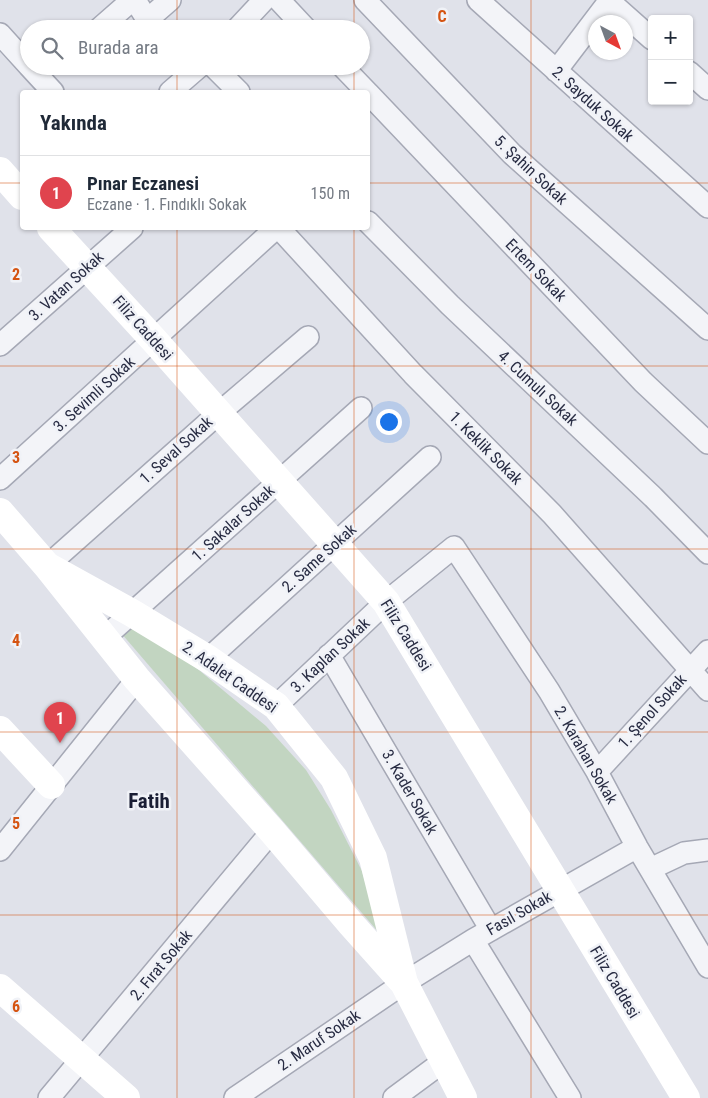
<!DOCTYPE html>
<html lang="tr">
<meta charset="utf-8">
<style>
body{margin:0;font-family:"Roboto Condensed",sans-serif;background:#f6f6f7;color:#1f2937}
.controls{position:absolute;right:15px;top:15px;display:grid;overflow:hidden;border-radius:5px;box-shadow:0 1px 4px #0004}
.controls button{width:45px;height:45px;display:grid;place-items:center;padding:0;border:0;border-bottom:1px solid #e0e1e3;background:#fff;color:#1f2937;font:25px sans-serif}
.compass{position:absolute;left:588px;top:15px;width:45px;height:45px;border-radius:50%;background:#fff;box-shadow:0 1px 4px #0004;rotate:139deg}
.you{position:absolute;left:388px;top:421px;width:18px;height:18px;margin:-12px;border:4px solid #fff;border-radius:50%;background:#1a73e8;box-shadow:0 0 0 8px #1a73e833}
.badge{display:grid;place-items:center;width:32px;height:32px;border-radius:50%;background:#d8433d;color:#fff;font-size:16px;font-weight:700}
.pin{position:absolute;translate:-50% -41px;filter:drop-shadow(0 1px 2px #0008)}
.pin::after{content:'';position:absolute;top:26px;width:18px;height:15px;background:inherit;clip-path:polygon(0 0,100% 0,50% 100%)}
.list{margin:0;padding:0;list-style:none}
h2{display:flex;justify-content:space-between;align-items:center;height:65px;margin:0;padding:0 20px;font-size:21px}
h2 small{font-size:16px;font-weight:400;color:#747a83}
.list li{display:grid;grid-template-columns:32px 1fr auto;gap:15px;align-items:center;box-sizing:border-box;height:75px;padding:0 20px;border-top:1px solid #e0e1e3}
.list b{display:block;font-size:19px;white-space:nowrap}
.list p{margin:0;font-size:16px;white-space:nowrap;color:#747a83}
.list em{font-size:16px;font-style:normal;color:#747a83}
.icon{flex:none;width:28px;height:28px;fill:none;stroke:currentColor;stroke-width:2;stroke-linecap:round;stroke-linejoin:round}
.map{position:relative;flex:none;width:708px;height:1098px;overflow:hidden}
.search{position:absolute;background:#fff;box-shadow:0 1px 4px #0004;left:20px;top:20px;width:350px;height:55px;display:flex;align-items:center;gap:12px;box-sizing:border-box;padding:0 18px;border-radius:28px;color:#747a83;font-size:19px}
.panel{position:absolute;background:#fff;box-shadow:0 1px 4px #0004;left:20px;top:90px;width:350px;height:140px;border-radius:5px}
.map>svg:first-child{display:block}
</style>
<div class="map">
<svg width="708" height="1098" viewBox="0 0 708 1098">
<rect width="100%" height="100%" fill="#e0e2ea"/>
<path fill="#c2d5c1" d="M133 624 199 670 266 726 306 770 331 810 362 871 380 934 121 633Z"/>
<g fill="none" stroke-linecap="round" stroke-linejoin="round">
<defs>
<path id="minor" d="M135 0 153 29
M279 0 306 29
M365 0 512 154 708 329
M478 0 708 207
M608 0 652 39
M147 20 170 0
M99 29 132 0
M237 29 264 0
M0 34 29 66
M29 66 53 92
M213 66 239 92
M342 66 367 92
M556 71 610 0
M689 72 708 89
M170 92 200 66
M368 93 643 382 708 443
M368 222 450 305 653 497 708 553
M279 228 413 374 552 514 708 690
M0 345 132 228
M0 479 276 228
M47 566 219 413 308 337
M104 638 361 408
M329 655 491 930
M208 659 430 457
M276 706 386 602 454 547 549 691 597 772 637 847 708 967
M597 772 708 651
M0 850 137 679
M650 869 684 853 708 850
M473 940 570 1098
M49 1098 272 831
M235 1098 404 983 473 940 637 847
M394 1098 444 1061"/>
</defs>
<use href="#minor" stroke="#a5a8b5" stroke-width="24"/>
<use href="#minor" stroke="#f3f4f8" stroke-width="21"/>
<path stroke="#fff" stroke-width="28" d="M0 171 22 196
M51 228 153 339 386 602 686 1098
M0 512 47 566 137 679 272 831 351 924 401 980
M47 566 132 613 208 659 276 706 334 778 373 858 404 983 463 1098
M0 730 51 785
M0 988 126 1098"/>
</g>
<path fill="none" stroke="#d55412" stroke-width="1" stroke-opacity="0.55" d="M177 0V29M354 0V29M531 0V1098M177 66V92M354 66V92M0 183H22M368 183H708M177 228V1098M354 228V1098M0 366H708M0 549H708M0 732H708M0 915H708"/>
<g text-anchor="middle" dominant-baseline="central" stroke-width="5" stroke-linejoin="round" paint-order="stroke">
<g font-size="16" fill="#282c43" stroke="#f0f2f7">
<text transform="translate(593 104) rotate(42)">2. Sayduk Sokak</text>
<text transform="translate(531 170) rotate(43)">5. Şahin Sokak</text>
<text transform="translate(536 270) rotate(46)">Ertem Sokak</text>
<text transform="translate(66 286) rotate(-42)">3. Vatan Sokak</text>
<text transform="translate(143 328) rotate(48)">Filiz Caddesi</text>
<text transform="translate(538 388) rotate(43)">4. Cumulı Sokak</text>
<text transform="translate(94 394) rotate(-42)">3. Sevimli Sokak</text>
<text transform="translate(486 448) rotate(45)">1. Keklik Sokak</text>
<text transform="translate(176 450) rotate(-42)">1. Seval Sokak</text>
<text transform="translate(233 523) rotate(-42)">1. Sakalar Sokak</text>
<text transform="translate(319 558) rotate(-42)">2. Same Sokak</text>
<text transform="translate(406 635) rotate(58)">Filiz Caddesi</text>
<text transform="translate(330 655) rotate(-43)">3. Kaplan Sokak</text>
<text transform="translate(230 677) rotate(35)">2. Adalet Caddesi</text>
<text transform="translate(652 711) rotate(-48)">1. Şenol Sokak</text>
<text transform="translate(586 755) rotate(60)">2. Karahan Sokak</text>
<text transform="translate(410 792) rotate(60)">3. Kader Sokak</text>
<text transform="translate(519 913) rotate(-30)">Fasıl Sokak</text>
<text transform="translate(161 965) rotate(-50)">2. Fırat Sokak</text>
<text transform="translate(615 982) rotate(59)">Filiz Caddesi</text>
<text transform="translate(319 1040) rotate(-34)">2. Maruf Sokak</text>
</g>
<g font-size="21" font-weight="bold" fill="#1a1e34" stroke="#f0f2f7">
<text x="149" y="801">Fatih</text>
</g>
</g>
<g font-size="16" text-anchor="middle" font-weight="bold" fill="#d55412" stroke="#f0f2f7" stroke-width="5" stroke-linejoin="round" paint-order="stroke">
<text x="442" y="22">C</text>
<text x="16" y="280">2</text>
<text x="16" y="463">3</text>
<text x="16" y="646">4</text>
<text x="16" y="829">5</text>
<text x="16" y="1012">6</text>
</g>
</svg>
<div class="controls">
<button>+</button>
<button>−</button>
</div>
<svg class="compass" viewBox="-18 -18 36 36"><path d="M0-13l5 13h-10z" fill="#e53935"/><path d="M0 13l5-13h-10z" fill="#747a83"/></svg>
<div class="you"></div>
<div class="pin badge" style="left:60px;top:743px;background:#e0444e">1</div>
<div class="search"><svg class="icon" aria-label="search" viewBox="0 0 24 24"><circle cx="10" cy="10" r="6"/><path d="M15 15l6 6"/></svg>Burada ara</div>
<section class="panel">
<h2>Yakında<small></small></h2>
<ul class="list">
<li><span class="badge" style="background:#e0444e">1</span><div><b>Pınar Eczanesi</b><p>Eczane · 1. Fındıklı Sokak</p></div><em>150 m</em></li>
</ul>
</section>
</div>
